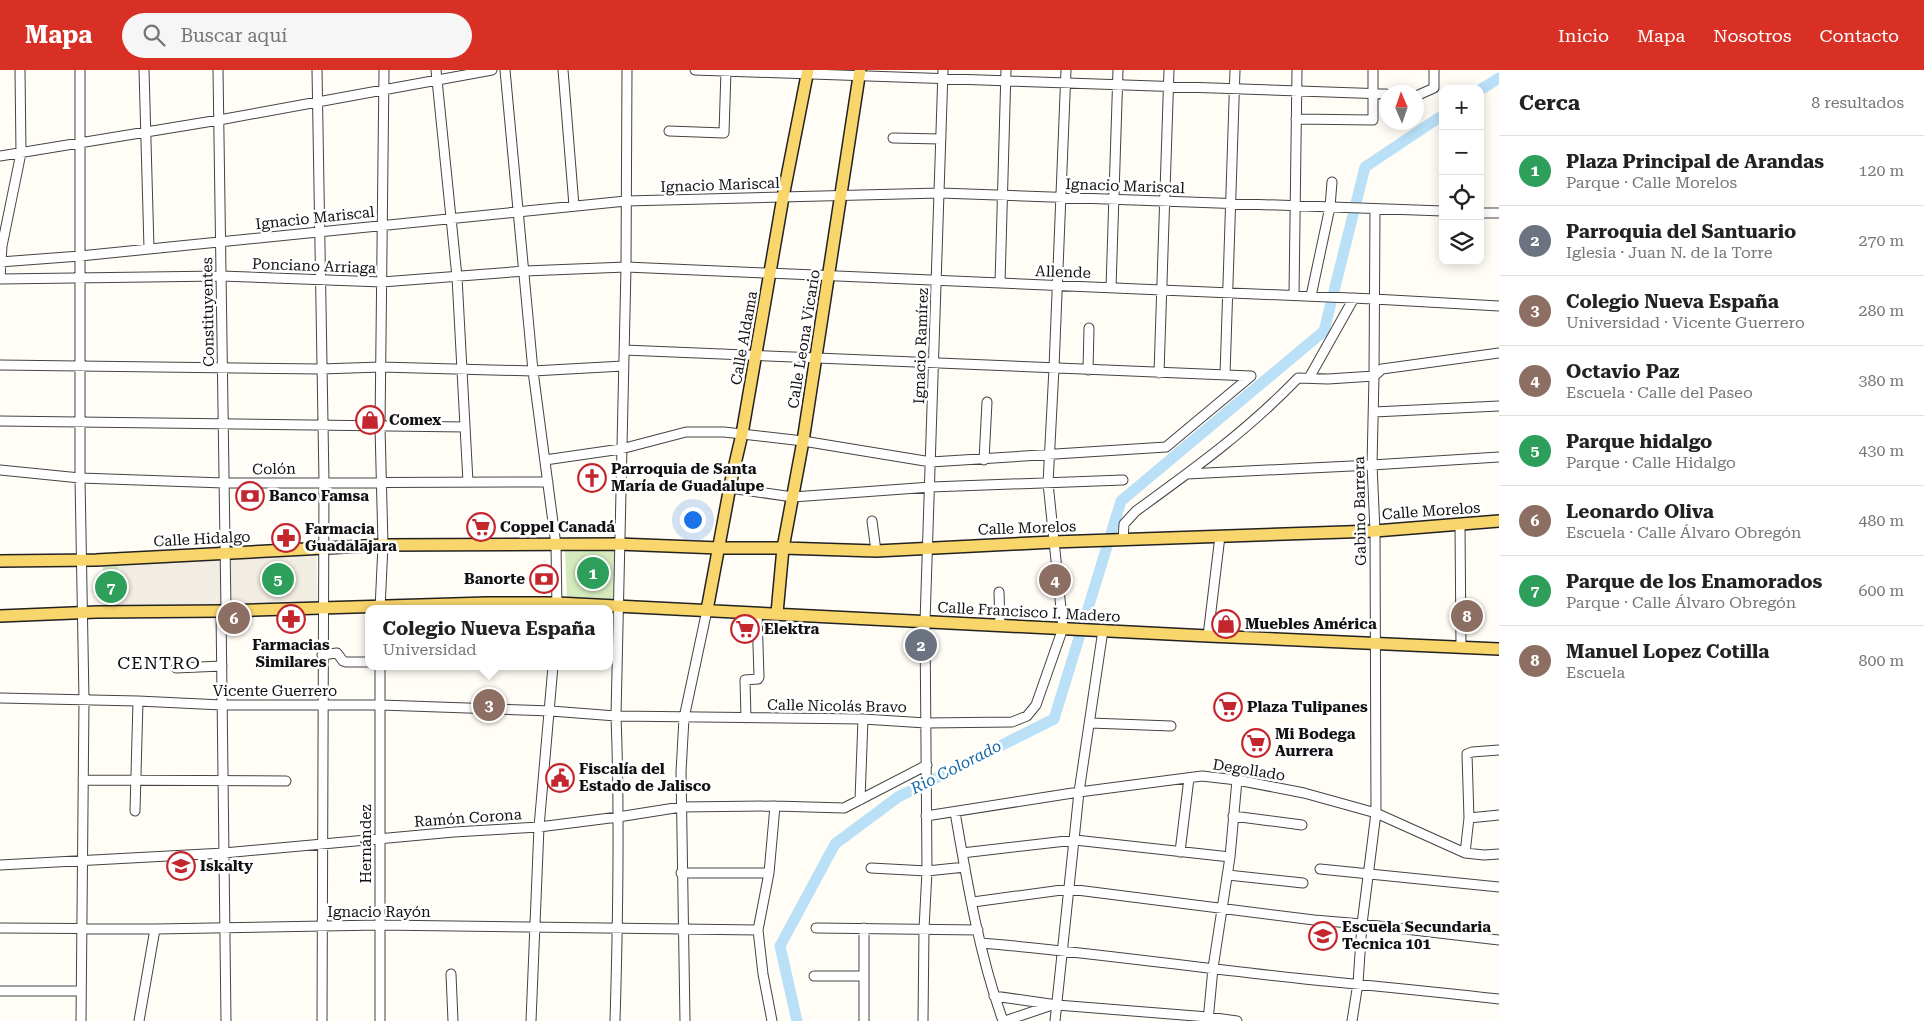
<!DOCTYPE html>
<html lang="es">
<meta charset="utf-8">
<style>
body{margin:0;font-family:"Roboto Serif",serif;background:#f6f6f6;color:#222}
.controls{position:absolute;right:15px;top:15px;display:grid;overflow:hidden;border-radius:10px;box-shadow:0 2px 12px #0003}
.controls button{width:45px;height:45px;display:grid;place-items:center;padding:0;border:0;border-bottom:1px solid #e0e0e0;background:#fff;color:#222;font:25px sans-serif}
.compass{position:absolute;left:1379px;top:15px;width:45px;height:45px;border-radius:50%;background:#fff;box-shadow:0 2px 12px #0003;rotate:358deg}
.you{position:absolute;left:692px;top:449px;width:18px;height:18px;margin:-12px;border:4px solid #fff;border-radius:50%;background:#1a73e8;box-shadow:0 0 0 8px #1a73e833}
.badge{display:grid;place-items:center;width:32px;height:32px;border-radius:50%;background:#d93025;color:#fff;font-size:16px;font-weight:700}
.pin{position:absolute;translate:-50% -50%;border:2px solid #fff;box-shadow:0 1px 5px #0006}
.popup{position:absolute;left:365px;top:535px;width:248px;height:65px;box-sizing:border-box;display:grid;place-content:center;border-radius:10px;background:#fff;filter:drop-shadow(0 1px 4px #0005);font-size:16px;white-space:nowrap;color:#767676}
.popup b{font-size:19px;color:#222}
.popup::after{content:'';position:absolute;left:50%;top:100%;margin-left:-10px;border:10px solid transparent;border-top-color:#fff}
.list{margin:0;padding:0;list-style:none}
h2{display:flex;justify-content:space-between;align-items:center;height:65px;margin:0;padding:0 20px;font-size:21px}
h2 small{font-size:16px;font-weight:400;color:#767676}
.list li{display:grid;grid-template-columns:32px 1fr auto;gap:15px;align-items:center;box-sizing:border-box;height:70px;padding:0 20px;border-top:1px solid #e0e0e0}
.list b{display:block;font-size:19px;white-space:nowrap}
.list p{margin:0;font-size:16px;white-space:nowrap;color:#767676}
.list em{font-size:16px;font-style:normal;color:#767676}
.icon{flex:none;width:28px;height:28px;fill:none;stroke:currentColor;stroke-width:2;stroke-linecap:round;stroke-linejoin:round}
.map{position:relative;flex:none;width:1499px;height:951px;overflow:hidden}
header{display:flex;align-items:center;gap:30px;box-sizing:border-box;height:70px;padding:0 25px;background:#d93025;color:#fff}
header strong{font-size:24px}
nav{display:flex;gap:28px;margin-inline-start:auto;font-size:18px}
.search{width:350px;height:45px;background:#f6f6f6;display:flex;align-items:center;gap:12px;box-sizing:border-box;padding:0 18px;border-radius:28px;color:#767676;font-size:19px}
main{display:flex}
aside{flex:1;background:#fff}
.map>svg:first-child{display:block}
</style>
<header>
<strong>Mapa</strong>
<div class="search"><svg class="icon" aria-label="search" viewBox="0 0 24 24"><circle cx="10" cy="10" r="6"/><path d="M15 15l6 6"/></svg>Buscar aquí</div>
<nav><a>Inicio</a><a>Mapa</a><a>Nosotros</a><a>Contacto</a></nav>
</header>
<main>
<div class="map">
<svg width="1499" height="951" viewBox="0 0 1499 951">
<rect width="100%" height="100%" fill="#fffdf5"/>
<path fill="#d5ebbd" d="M619 477 620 531 567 529 565 478Z
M118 496 119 536 105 537 103 497Z"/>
<path fill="#f1ede2" d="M316 482 318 532 119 536 118 496Z"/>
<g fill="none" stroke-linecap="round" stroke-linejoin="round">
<path stroke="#b9e0f7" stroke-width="11" d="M1480 20 1499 8
M797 951 780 876 835 774 898 727 1054 649 1121 431 1324 261 1365 97 1443 45"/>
<defs>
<path id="minor" d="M80 0V408L84 630 81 951
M144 0 149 178
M218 0 226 541
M317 0 324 412 322 951
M436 0 457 207 468 412
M505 0 533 301 556 475 557 539
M563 0 574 136
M695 0 1386 24
M1416 26 1434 18V0
M1296 49 1373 50V0
M669 61 724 63 726 0
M893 68 941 69
M0 86 219 50 492 0
M1480 143H1499
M0 192 80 186 626 131 940 123 1443 141
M0 208 2 176 21 83 20 0
M0 209 221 206 382 212 525 201 626 197 1374 229 1499 236
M1000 213 1006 0
M1111 218 1118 0
M1294 225 1297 0
M1311 226 1330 137 1332 112
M624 280 1251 306
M0 295 321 299 381 297 533 301 623 296
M1088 300 1089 258
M1159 303 1169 0
M1225 305 1235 0
M1309 308 1354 228
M1374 342 1499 336
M0 351 465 357
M545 390 621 379 686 362H724L803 371 931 392 1166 377 1251 306
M984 390 987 332
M0 400 80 408 224 413 548 412
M1187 404 1372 395 1499 387
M730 418 793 427 931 417 1123 410
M872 451 876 481
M1460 455 1461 577
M1123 470 1124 454 1136 441C1194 399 1248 360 1298 308L1328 309 1374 306 1382 299 1499 283
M999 522 1000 556
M380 539 383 475 380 357 384 0
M221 541 226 951
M1208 566 1220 466
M322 585 337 583 343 591 346 592H369
M176 598 222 596
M0 628 138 631 222 635H381L551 641 616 646 863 649 926 653 1012 652 1027 646 1036 635 1063 558 1048 413 1054 298 1066 0
M746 648 745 610 758 609 759 607 757 543
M1090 653 1171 656
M83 710 286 711
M860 730 863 649
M135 741 138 631
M955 742C967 812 979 884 1003 951
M926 746 1079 722 1202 706 1237 710 1304 723 1376 743 1465 783 1484 785 1499 784
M1233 746 1302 755
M1469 748 1499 745
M1180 782 1189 708
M962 783 1075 770 1230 787
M1465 783 1469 748 1467 684 1472 682 1499 680
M0 795 224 783 454 762 539 757 618 747 681 737 775 736 844 738 927 695
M871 798 927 801 965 797
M1320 799 1499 817
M681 803H769
M1228 805 1303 813
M973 832 1069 819 1314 850 1362 854 1499 870
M0 858 155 859 380 855 758 860
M816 858 978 860
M981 873C1092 882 1203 899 1314 910 1375 916 1437 922 1499 929
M451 904 453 951
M814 906H864
M0 921H80
M994 926 1057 935 1208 947 1237 951
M139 951 155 859
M380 951V596
M531 951 539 757 553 596
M615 951C618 849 620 748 616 646L626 197 627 0
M685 951 681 702 684 648 707 540
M772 951 763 904 758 860 769 803 775 736
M864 951V858
M923 951 924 859 927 801 925 552 943 0
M1005 951 1052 935
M1055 951 1079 722 1103 560
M1208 951 1213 898 1230 787 1237 710
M1352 951 1358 913 1362 854 1376 743 1375 461 1372 395 1374 306 1375 139"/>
<path id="major" d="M0 491 96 490 383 475 618 474 719 478H783L876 481 1053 472 1375 461 1499 451
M707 540 731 411 742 364 783 127 808 0
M777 543 783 478 803 371 860 0
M0 546 97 542 221 541 487 533H557L1208 566 1499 579"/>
</defs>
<use href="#minor" stroke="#444" stroke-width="11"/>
<use href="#major" stroke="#222" stroke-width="14"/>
<use href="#minor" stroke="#fff" stroke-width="9"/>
<use href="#major" stroke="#f9d66b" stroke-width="11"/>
</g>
<defs>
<symbol id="shop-ring" viewBox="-11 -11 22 22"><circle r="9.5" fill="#fff" stroke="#c4262e" stroke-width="1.5"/><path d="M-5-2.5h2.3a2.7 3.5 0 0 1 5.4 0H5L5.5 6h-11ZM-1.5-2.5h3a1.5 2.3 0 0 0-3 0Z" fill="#c4262e"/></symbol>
<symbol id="church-ring" viewBox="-11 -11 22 22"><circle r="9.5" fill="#fff" stroke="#c4262e" stroke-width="1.5"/><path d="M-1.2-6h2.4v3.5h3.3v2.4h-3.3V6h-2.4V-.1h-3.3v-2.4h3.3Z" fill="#c4262e"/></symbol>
<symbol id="bank-ring" viewBox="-11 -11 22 22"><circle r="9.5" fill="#fff" stroke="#c4262e" stroke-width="1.5"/><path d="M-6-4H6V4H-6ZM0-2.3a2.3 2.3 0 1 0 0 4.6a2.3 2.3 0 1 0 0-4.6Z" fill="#c4262e"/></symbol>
<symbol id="supermarket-ring" viewBox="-11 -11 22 22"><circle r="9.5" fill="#fff" stroke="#c4262e" stroke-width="1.5"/><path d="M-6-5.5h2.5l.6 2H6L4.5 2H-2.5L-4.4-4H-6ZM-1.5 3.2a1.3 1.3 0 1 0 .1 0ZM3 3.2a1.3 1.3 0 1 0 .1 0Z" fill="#c4262e"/></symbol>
<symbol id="pharmacy-ring" viewBox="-11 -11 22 22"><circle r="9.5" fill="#fff" stroke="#c4262e" stroke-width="1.5"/><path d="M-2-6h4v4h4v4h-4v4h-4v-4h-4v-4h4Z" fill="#c4262e"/></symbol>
<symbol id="civic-ring" viewBox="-11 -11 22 22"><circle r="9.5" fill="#fff" stroke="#c4262e" stroke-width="1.5"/><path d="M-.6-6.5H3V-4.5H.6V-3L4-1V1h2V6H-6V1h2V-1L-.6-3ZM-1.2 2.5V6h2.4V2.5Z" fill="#c4262e"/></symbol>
<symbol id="school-ring" viewBox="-11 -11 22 22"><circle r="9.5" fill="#fff" stroke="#c4262e" stroke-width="1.5"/><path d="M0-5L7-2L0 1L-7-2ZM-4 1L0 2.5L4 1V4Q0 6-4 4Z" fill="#c4262e"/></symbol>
</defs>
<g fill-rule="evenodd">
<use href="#shop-ring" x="354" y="334" width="32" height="32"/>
<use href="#church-ring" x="576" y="392" width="32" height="32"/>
<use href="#bank-ring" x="234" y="410" width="32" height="32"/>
<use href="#supermarket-ring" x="465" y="441" width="32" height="32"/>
<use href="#pharmacy-ring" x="270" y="452" width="32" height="32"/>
<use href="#bank-ring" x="528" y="493" width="32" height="32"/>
<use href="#pharmacy-ring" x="275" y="533" width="32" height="32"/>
<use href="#shop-ring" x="1210" y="538" width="32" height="32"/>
<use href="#supermarket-ring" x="729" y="543" width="32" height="32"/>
<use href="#supermarket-ring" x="1212" y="621" width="32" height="32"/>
<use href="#supermarket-ring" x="1240" y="657" width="32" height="32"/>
<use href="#civic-ring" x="544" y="692" width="32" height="32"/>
<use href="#school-ring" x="165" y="780" width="32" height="32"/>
<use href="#school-ring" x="1307" y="850" width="32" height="32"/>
</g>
<g text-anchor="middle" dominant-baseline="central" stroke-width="5" stroke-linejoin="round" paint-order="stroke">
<g font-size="15" fill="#111" stroke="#fff">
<text transform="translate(720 115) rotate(-2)">Ignacio Mariscal</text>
<text transform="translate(1125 116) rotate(2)">Ignacio Mariscal</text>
<text transform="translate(315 148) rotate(-6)">Ignacio Mariscal</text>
<text transform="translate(314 196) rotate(2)">Ponciano Arriaga</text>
<text transform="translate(1063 202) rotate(2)">Allende</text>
<text transform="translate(208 242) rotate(-91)">Constituyentes</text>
<text transform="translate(744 268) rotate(-80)">Calle Aldama</text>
<text transform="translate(804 269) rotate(-81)">Calle Leona Vicario</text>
<text transform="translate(921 276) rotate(-88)">Ignacio Ramírez</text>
<text transform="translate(274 399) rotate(-1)">Colón</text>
<text transform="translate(1360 441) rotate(-91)">Gabino Barrera</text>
<text transform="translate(1431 441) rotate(-4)">Calle Morelos</text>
<text transform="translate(1027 458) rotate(-2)">Calle Morelos</text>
<text transform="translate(202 469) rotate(-3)">Calle Hidalgo</text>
<text transform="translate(1029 542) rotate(3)">Calle Francisco I. Madero</text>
<text x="275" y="621">Vicente Guerrero</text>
<text transform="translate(837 636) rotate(1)">Calle Nicolás Bravo</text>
<text transform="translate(1249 700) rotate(9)">Degollado</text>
<text transform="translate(468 748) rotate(-4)">Ramón Corona</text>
<text transform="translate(366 774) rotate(-90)">Hernández</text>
<text x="379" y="842">Ignacio Rayón</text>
</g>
<g font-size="15" font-weight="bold" fill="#111" stroke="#fff" text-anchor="start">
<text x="389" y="350">Comex</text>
<text x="611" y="399">Parroquia de Santa<tspan x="611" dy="17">María de Guadalupe</tspan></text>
<text x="269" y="426">Banco Famsa</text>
<text x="500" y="457">Coppel Canadá</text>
<text x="305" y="459">Farmacia<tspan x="305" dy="17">Guadalajara</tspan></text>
<text x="525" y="509" text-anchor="end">Banorte</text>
<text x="1245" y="554">Muebles América</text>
<text x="764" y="559">Elektra</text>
<text x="291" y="575" text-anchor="middle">Farmacias<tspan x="291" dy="17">Similares</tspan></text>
<text x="1247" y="637">Plaza Tulipanes</text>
<text x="1275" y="664">Mi Bodega<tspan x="1275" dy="17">Aurrera</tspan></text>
<text x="579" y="699">Fiscalía del<tspan x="579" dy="17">Estado de Jalisco</tspan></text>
<text x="200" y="796">Iskalty</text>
<text x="1342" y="857">Escuela Secundaria<tspan x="1342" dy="17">Tecnica 101</tspan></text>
</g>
<g font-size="16" font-style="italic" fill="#1768a6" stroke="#fff">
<text transform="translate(956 697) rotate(-27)">Rio Colorado</text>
</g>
<g font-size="18" letter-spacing="1" fill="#111" stroke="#fff">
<text x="159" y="592">CENTRO</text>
</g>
</g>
</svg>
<div class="controls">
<button>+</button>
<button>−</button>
<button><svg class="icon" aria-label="locate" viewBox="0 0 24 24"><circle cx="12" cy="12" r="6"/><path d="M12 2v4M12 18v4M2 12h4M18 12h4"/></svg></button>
<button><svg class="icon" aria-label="layers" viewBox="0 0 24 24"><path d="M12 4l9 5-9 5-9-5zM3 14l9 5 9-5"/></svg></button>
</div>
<svg class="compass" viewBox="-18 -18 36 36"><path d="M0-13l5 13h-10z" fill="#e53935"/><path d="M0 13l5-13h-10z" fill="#767676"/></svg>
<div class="you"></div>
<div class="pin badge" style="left:593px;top:503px;background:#2e9e5b">1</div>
<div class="pin badge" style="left:921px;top:575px;background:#6b7280">2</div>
<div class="pin badge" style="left:489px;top:635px;background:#8d6e63">3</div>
<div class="popup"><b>Colegio Nueva España</b>Universidad</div>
<div class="pin badge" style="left:1055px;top:510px;background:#8d6e63">4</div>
<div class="pin badge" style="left:278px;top:509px;background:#2e9e5b">5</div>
<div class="pin badge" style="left:234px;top:548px;background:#8d6e63">6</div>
<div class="pin badge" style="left:111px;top:517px;background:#2e9e5b">7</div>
<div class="pin badge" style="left:1467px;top:546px;background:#8d6e63">8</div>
</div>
<aside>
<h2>Cerca<small>8 resultados</small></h2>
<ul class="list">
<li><span class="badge" style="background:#2e9e5b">1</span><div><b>Plaza Principal de Arandas</b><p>Parque · Calle Morelos</p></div><em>120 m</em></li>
<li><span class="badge" style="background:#6b7280">2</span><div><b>Parroquia del Santuario</b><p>Iglesia · Juan N. de la Torre</p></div><em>270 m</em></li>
<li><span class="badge" style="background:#8d6e63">3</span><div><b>Colegio Nueva España</b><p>Universidad · Vicente Guerrero</p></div><em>280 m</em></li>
<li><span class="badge" style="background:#8d6e63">4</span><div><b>Octavio Paz</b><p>Escuela · Calle del Paseo</p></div><em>380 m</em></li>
<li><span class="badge" style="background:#2e9e5b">5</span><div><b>Parque hidalgo</b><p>Parque · Calle Hidalgo</p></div><em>430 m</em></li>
<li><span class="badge" style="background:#8d6e63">6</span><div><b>Leonardo Oliva</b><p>Escuela · Calle Álvaro Obregón</p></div><em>480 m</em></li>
<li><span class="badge" style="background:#2e9e5b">7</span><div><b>Parque de los Enamorados</b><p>Parque · Calle Álvaro Obregón</p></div><em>600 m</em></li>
<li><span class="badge" style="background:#8d6e63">8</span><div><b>Manuel Lopez Cotilla</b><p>Escuela</p></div><em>800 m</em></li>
</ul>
</aside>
</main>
